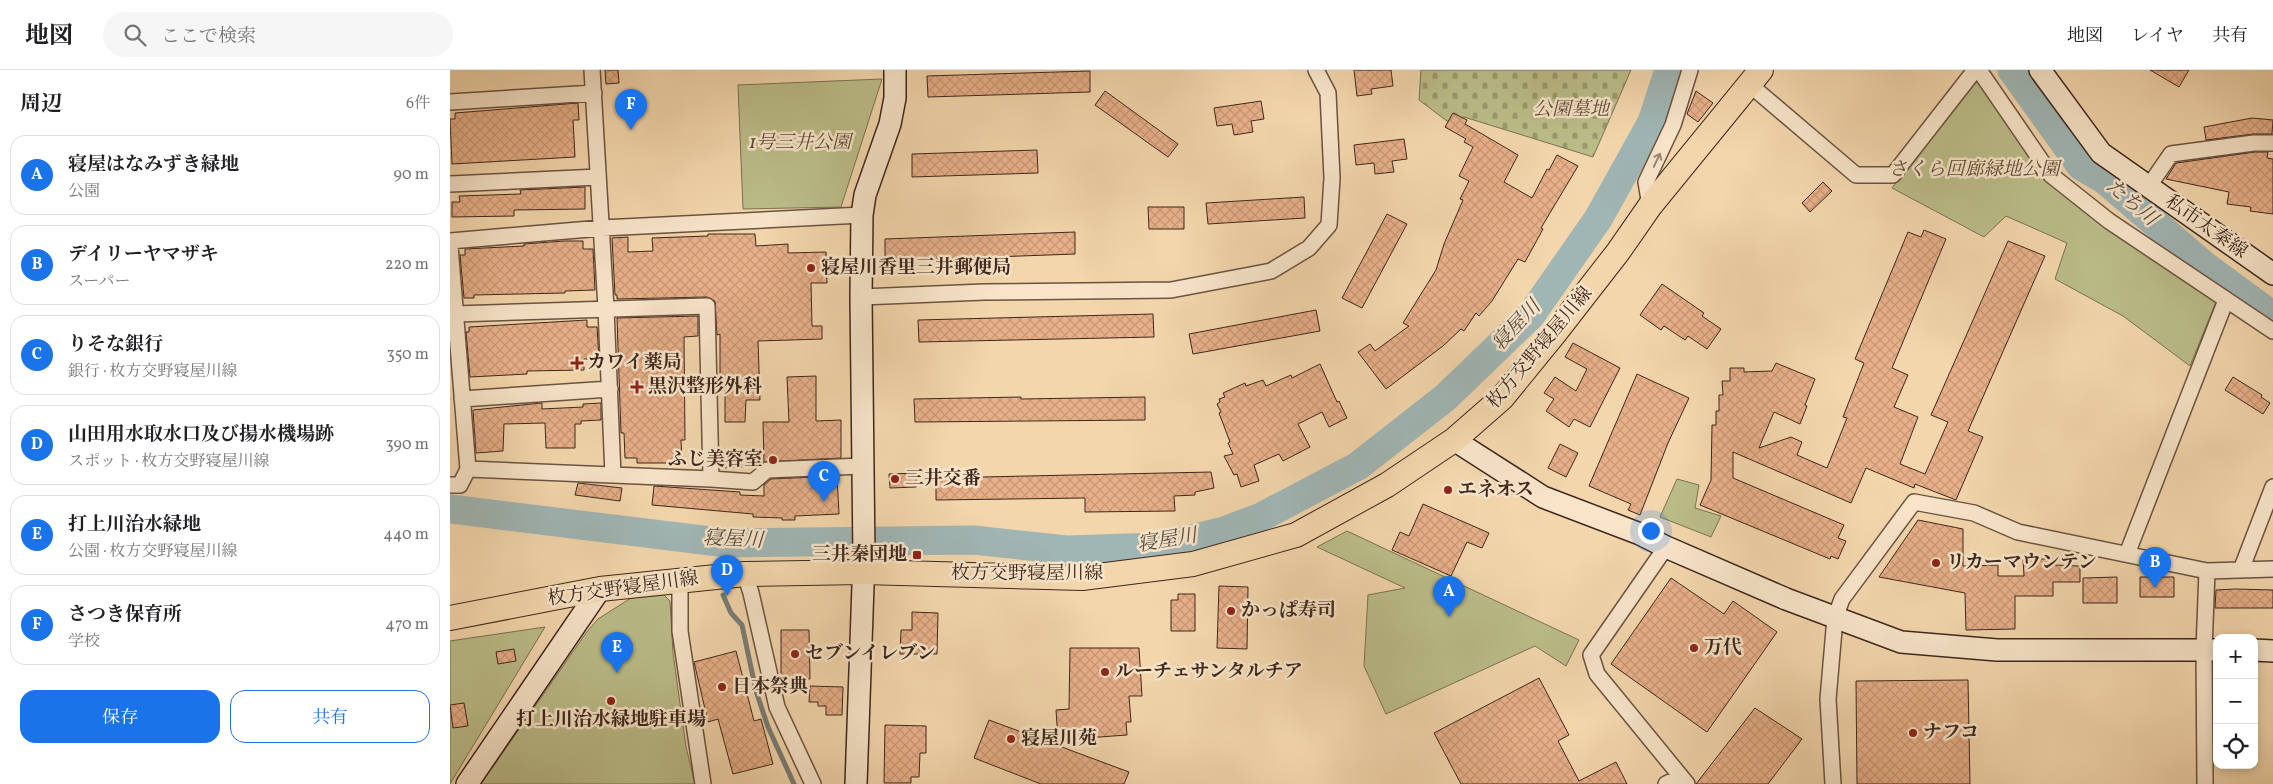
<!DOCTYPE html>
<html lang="ja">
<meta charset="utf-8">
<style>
body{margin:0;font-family:Vollkorn,"Noto Serif JP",serif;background:#f6f6f6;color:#202124}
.controls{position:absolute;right:15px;bottom:15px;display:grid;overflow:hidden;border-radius:10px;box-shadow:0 2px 8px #0003}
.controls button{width:45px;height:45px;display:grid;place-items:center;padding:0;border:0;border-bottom:1px solid #e0e0e0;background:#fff;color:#202124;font:25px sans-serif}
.you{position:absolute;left:1200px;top:460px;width:18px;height:18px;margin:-12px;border:4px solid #fff;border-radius:50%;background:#1a73e8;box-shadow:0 0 0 8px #1a73e833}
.badge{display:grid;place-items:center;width:32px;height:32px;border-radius:50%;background:#1a73e8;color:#fff;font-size:16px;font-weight:700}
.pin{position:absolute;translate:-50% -41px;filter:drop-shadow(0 1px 2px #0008)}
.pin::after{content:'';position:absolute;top:26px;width:18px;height:15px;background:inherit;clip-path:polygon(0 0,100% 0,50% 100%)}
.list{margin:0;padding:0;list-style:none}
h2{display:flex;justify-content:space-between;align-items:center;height:65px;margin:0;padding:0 20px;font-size:21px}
h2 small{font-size:16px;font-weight:400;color:#757577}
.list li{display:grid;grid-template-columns:32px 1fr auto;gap:15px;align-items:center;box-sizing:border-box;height:80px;margin:0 10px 10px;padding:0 10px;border:1px solid #e0e0e0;border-radius:15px}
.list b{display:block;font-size:19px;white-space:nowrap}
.list p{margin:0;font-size:16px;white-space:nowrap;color:#757577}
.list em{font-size:16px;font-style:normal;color:#757577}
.actions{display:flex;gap:10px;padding:15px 20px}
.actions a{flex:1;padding:11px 0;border:1px solid #1a73e8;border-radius:15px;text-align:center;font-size:18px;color:#1a73e8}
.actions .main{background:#1a73e8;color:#fff}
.icon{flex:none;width:28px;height:28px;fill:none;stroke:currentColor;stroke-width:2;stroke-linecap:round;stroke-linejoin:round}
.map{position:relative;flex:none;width:1823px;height:714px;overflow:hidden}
header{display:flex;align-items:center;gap:30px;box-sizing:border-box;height:70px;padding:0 25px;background:#fff;border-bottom:1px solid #e0e0e0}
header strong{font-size:24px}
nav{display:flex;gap:28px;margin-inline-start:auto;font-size:18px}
.search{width:350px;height:45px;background:#f6f6f6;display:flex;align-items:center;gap:12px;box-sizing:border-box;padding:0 18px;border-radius:28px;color:#757577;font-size:19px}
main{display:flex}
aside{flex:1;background:#fff}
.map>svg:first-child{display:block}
</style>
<header>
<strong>地図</strong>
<div class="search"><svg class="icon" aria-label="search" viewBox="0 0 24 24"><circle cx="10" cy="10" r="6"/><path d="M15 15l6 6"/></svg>ここで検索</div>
<nav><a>地図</a><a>レイヤ</a><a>共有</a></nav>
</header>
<main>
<aside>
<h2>周辺<small>6件</small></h2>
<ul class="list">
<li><span class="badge">A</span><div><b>寝屋はなみずき緑地</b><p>公園</p></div><em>90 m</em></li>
<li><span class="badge">B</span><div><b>デイリーヤマザキ</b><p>スーパー</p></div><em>220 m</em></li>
<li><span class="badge">C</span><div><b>りそな銀行</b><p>銀行 · 枚方交野寝屋川線</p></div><em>350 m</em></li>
<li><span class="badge">D</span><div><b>山田用水取水口及び揚水機場跡</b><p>スポット · 枚方交野寝屋川線</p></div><em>390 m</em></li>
<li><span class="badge">E</span><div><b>打上川治水緑地</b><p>公園 · 枚方交野寝屋川線</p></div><em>440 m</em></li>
<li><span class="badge">F</span><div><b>さつき保育所</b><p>学校</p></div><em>470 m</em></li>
</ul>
<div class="actions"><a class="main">保存</a><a>共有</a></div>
</aside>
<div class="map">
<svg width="1823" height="714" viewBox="0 0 1823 714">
<defs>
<pattern id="cemetery-stones" width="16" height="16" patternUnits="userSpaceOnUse" patternTransform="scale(1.25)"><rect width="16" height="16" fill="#bbbd89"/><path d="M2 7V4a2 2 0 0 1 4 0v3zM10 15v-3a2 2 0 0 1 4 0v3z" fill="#999a6f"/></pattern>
<pattern id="building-cross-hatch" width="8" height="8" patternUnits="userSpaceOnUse" patternTransform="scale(1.25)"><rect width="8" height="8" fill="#e8b089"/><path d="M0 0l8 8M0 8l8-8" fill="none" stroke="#c89776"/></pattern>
</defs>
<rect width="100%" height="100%" fill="#f3d6ac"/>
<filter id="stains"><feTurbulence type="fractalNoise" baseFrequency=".004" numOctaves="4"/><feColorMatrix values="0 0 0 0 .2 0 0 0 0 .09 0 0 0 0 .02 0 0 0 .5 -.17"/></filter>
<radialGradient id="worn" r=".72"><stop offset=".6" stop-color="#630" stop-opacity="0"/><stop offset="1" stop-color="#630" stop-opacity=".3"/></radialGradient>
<path fill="url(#cemetery-stones)" stroke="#7c7253" d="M971 0H1181L1143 87 1014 47 997 51 969 30Z"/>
<path fill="#bbbd89" stroke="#7c7253" d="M1527 8 1596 107 1766 232 1740 296 1673 246 1605 209 1617 173 1556 146 1534 167 1442 118Z
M432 9 391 137 293 139 288 15Z
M1227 409 1249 415 1245 438 1271 446 1261 467 1210 447Z
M897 461 1129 570 1116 596 1085 576 936 644 914 596 918 525 955 518 867 477Z
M214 525 220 531 223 583 236 677 245 714H31L136 563 148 549 181 528Z
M95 557 0 714V571Z"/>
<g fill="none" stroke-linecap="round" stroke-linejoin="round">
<path stroke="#797d78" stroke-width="5" d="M273 525 281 543 292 555 306 621 318 657 344 714"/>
<path stroke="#a0b6b5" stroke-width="29" d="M1562 0 1631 96 1655 110 1755 196 1823 246
M0 439 277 473 523 470 617 480 707 477 774 461 811 447 908 396 996 327 1081 245 1148 149 1202 52 1219 0"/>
</g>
<path fill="url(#building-cross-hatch)" stroke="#3e271d" d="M155 0H168L169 13 156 14Z
M904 0H941L943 16 921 19 922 24 907 26Z
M1700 0H1739L1729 17Z
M640 1V22L478 27 477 6Z
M655 21 728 74 718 87 645 35Z
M1246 21 1263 33 1248 52 1237 44Z
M811 31 814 49 801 51 803 62 784 65 782 54 767 56 764 38Z
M128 33 129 50H123L125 87 2 94 0 49H5V43Z
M1003 43 1017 50 1015 54 1068 85 1054 112 1082 128 1097 99 1099 100 1107 85 1128 96 1091 158 1093 159 1075 192 1068 189 1042 231 1029 246 1026 243 1014 261 1011 259 993 276 936 319 908 282 920 274 925 281 959 256 953 253 986 200 994 174 1013 130 1010 129 1019 111 1009 106 1023 77 1014 72 1016 69 995 57Z
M1802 48 1823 50 1822 64H1803L1756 70 1754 57Z
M954 69 957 89 942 91 944 102 925 104 924 93 906 95 904 75Z
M587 80 588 103 462 107V84Z
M1805 82H1818L1817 88 1823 89V144L1800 141 1801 137 1777 134 1779 122 1716 109 1726 93Z
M1373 112 1382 121 1360 142 1352 133Z
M135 117V139L64 140V146L2 147V132H10L9 126 71 124 70 120Z
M854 127 855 148 758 154 756 133Z
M698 137H734V159H699Z
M937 144 957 154 912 238 892 228Z
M1474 160 1496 169 1442 298 1458 305 1444 337 1468 347 1450 394 1475 404 1498 352 1481 345 1558 171 1595 186 1518 361 1533 367 1506 430 1465 414 1464 418 1416 398 1401 433 1283 382V408L1394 455 1388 468 1396 471 1388 489 1381 486 1380 489 1250 435 1261 410 1262 355H1266V341H1269V325H1273L1272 311H1280V298H1294V302L1322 301 1326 293 1365 309 1355 335 1357 336 1350 354 1324 342 1309 378 1341 367 1352 372 1347 385 1377 398 1397 348 1393 347 1414 293 1405 289 1458 162 1471 167Z
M625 162V184L435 191V169Z
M258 164H305L306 176 338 174V183L376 182 377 213H361L362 256H372V269L308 271 310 330H296L295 352H275V321H273L272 307H270V264L267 265 265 231 257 227 167 229V225H165L162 168 178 167V182L203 181 202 168 258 166Z
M114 171H133V179H143L145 220 115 221V223L24 225V228H14L10 185H15V179L74 176V174Z
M1212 214 1254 243 1252 246 1271 259 1257 279 1238 266 1235 270 1214 256 1211 260 1190 245Z
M866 240 870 261 743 284 739 264Z
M703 244 704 267 469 272 468 250Z
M248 246V266L234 267 235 370H231L232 393H187V388H175L174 363H171L167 248Z
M137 250V257H147L149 289H134V300L77 301V304L20 307 16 262H19V257Z
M1123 273 1170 298 1140 357 1124 349 1119 357 1096 341 1104 329 1094 323 1105 307 1126 321 1137 299 1115 287Z
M870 294 887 332 889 331 897 348 879 357 872 342 848 354 860 377 833 391 829 384 804 395 809 411 791 417 787 404 784 405 774 386 783 384 778 373 780 372 769 343 771 342 767 334 770 332 769 329 775 327 773 323 795 313 796 316 813 310 816 316 841 305 842 308Z
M1187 304 1239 328 1218 373 1190 445 1178 440 1181 434 1139 416Z
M366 306V351L391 350V388L314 392 313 352H339L337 307Z
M1783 307 1812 325 1811 327 1820 333 1813 344 1775 320Z
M571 327V329L695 327V350L465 352 464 329Z
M92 333V339L133 337V334L151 333V350L131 351V354H125V378H96L95 353 54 354 53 381 26 383 23 340Z
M1110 374 1128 383 1116 407 1098 398Z
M292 383V397L270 398V384Z
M761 402 764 418 745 422V425L724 426 725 441 635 442V428L486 430V408Z
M466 403V417L440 418 439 404Z
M387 406 389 444 345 446V450H332V448L303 447V444L202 435 204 416 290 422V425L314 426V415L321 409Z
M128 413 172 418 170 431 125 425Z
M973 434 1039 463 1032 478 1017 472 1001 506 942 480 950 462 959 466Z
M1468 450 1513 459V496L1548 495V506H1574L1573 489H1603V495L1630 496V512H1603V526H1565V559L1516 560 1515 523 1429 507Z
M1667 507V533H1633V508Z
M1690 507H1724V527H1690Z
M1221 508 1274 544 1283 531 1327 562 1257 662 1161 594Z
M769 516 798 517 797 579 767 578Z
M1785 519 1823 520V538H1765L1766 520Z
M728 524H745V561H721V530H728Z
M462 542 488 543 487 584H450L451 560H462Z
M331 560H359L360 609H331Z
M620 578H689L692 626H679L681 652H676L677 665 608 670 606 640 619 639Z
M64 579 66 591 48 594 46 582Z
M286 581 304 651 311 649 323 694 283 704 268 649 258 652 244 592Z
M1089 608 1119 665 1108 671 1129 711 1166 692 1177 714H1011L984 663Z
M1518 610 1520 714H1407L1406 611Z
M360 616 393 617 392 645H376V636H368V632H359Z
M14 633 18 656 3 658 0 635Z
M1305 638 1352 669 1318 714H1246Z
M539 650 679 702 674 714H591L524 688Z
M435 655 476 656V683H470L469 707H461V713H434Z"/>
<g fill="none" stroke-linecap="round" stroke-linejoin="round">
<defs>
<path id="street" d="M142 0 156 239 163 405
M1529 0 1601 105 1659 151 1823 261
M1299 14 1406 105H1443L1525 0
M0 32 144 23
M0 114 148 107
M1699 116 1721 84 1804 73H1823
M1200 136 1196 112 1223 55 1240 0
M0 171 152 158 412 145
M0 176 18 399
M411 227 534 222 721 220 821 201 859 178 879 155 882 108 878 23 866 0
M5 244 257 236 261 409
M12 329 160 319
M0 415H10L18 399 261 409 303 412 317 400 412 396
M1216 477 1141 585 1147 604 1237 714
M1677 484 1776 230
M1791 500 1823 417
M295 504 301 523 327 637 363 714
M230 511V561L253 714
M1216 714 1230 707
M1383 714 1378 629 1385 548 1392 529 1464 432 1524 443 1568 462 1757 501 1823 499
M1755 714 1754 580 1757 501"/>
<path id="secondary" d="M1590 0 1651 83 1823 204
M1004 370 1093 427 1190 464 1216 477 1336 529 1451 572 1547 580H1767
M1804 580 1823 581
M17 714 150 519
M406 714 414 487 411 227 412 145 415 125 440 54 445 28V0"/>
<path id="primary" d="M0 548 150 519 295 504 413 502 632 508 743 494 846 465 937 415 1004 370 1052 328 1105 263 1168 182 1200 136 1311 0"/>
</defs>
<use href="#street" stroke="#6b5341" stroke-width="18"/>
<use href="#secondary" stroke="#3e271d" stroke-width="24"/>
<use href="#primary" stroke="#3e271d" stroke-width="26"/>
<use href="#street" stroke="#f7e4c9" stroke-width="15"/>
<use href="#secondary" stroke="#f7e4c9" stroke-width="21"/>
<use href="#primary" stroke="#f3d6ac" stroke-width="24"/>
</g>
<defs><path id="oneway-shaft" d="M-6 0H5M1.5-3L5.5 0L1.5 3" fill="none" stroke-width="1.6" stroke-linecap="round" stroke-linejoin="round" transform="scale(1.25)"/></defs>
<use stroke="#9a8673" href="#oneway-shaft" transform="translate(1207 90) rotate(-65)"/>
<g fill="#8f2418" stroke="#f7e4c9" stroke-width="2">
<circle cx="361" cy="198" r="5"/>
<path d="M124.5 285.5h5v5h5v5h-5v5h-5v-5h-5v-5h5z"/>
<path d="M184.5 309.5h5v5h5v5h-5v5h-5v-5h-5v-5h5z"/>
<circle cx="323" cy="390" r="5"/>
<circle cx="445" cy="409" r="5"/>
<circle cx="998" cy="420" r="5"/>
<rect x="462" y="480" width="10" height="10" rx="2.5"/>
<circle cx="1486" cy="493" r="5"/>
<circle cx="781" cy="541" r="5"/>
<circle cx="1244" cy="578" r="5"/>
<circle cx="345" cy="584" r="5"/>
<circle cx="655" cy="602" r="5"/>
<circle cx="272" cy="617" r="5"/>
<circle cx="161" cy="631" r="5"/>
<circle cx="1463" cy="663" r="5"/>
<circle cx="561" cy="669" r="5"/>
</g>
<g text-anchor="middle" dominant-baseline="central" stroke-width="5" stroke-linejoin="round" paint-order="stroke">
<g font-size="19" font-style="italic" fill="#5d4c38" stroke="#f7e4c9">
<text x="1121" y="40">公園墓地</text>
<text x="350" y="73">1号三井公園</text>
<text x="1524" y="100">さくら回廊緑地公園</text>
</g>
<g font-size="19" fill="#3e271d" stroke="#f7e4c9">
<text transform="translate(1756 157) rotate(35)">私市太秦線</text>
<text transform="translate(1090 278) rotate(-50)">枚方交野寝屋川線</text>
<text x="577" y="504">枚方交野寝屋川線</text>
<text transform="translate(173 519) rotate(-8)">枚方交野寝屋川線</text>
</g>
<g font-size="19" font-weight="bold" fill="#3e271d" stroke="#f7e4c9" text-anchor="start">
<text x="371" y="198">寝屋川香里三井郵便局</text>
<text x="137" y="293">カワイ薬局</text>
<text x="198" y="317">黒沢整形外科</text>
<text x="313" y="390" text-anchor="end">ふじ美容室</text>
<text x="455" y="409">三井交番</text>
<text x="1008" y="420">エネオス</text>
<text x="457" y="485" text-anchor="end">三井秦団地</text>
<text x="1496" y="493">リカーマウンテン</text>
<text x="791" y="541">かっぱ寿司</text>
<text x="1254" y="578">万代</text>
<text x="355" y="584">セブンイレブン</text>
<text x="665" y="602">ルーチェサンタルチア</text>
<text x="282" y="617">日本祭典</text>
<text x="161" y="650" text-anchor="middle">打上川治水緑地駐車場</text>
<text x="1473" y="663">ナフコ</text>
<text x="571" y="669">寝屋川苑</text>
</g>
<g font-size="20" font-style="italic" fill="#564b43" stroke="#f7e4c9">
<text transform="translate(1681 133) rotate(40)">たち川</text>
<text transform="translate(1067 256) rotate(-47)">寝屋川</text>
<text transform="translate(283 470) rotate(3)">寝屋川</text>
<text transform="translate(717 471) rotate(-9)">寝屋川</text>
</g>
</g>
<rect width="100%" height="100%" filter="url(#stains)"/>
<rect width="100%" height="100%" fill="url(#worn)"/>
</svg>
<div class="controls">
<button>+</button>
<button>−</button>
<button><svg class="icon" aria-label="locate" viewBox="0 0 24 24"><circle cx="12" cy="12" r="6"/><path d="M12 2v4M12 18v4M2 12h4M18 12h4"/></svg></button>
</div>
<div class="you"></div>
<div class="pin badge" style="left:999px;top:547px">A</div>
<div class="pin badge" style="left:1705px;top:518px">B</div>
<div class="pin badge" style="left:374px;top:432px">C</div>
<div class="pin badge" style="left:277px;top:526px">D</div>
<div class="pin badge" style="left:167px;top:603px">E</div>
<div class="pin badge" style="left:181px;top:60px">F</div>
</div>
</main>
